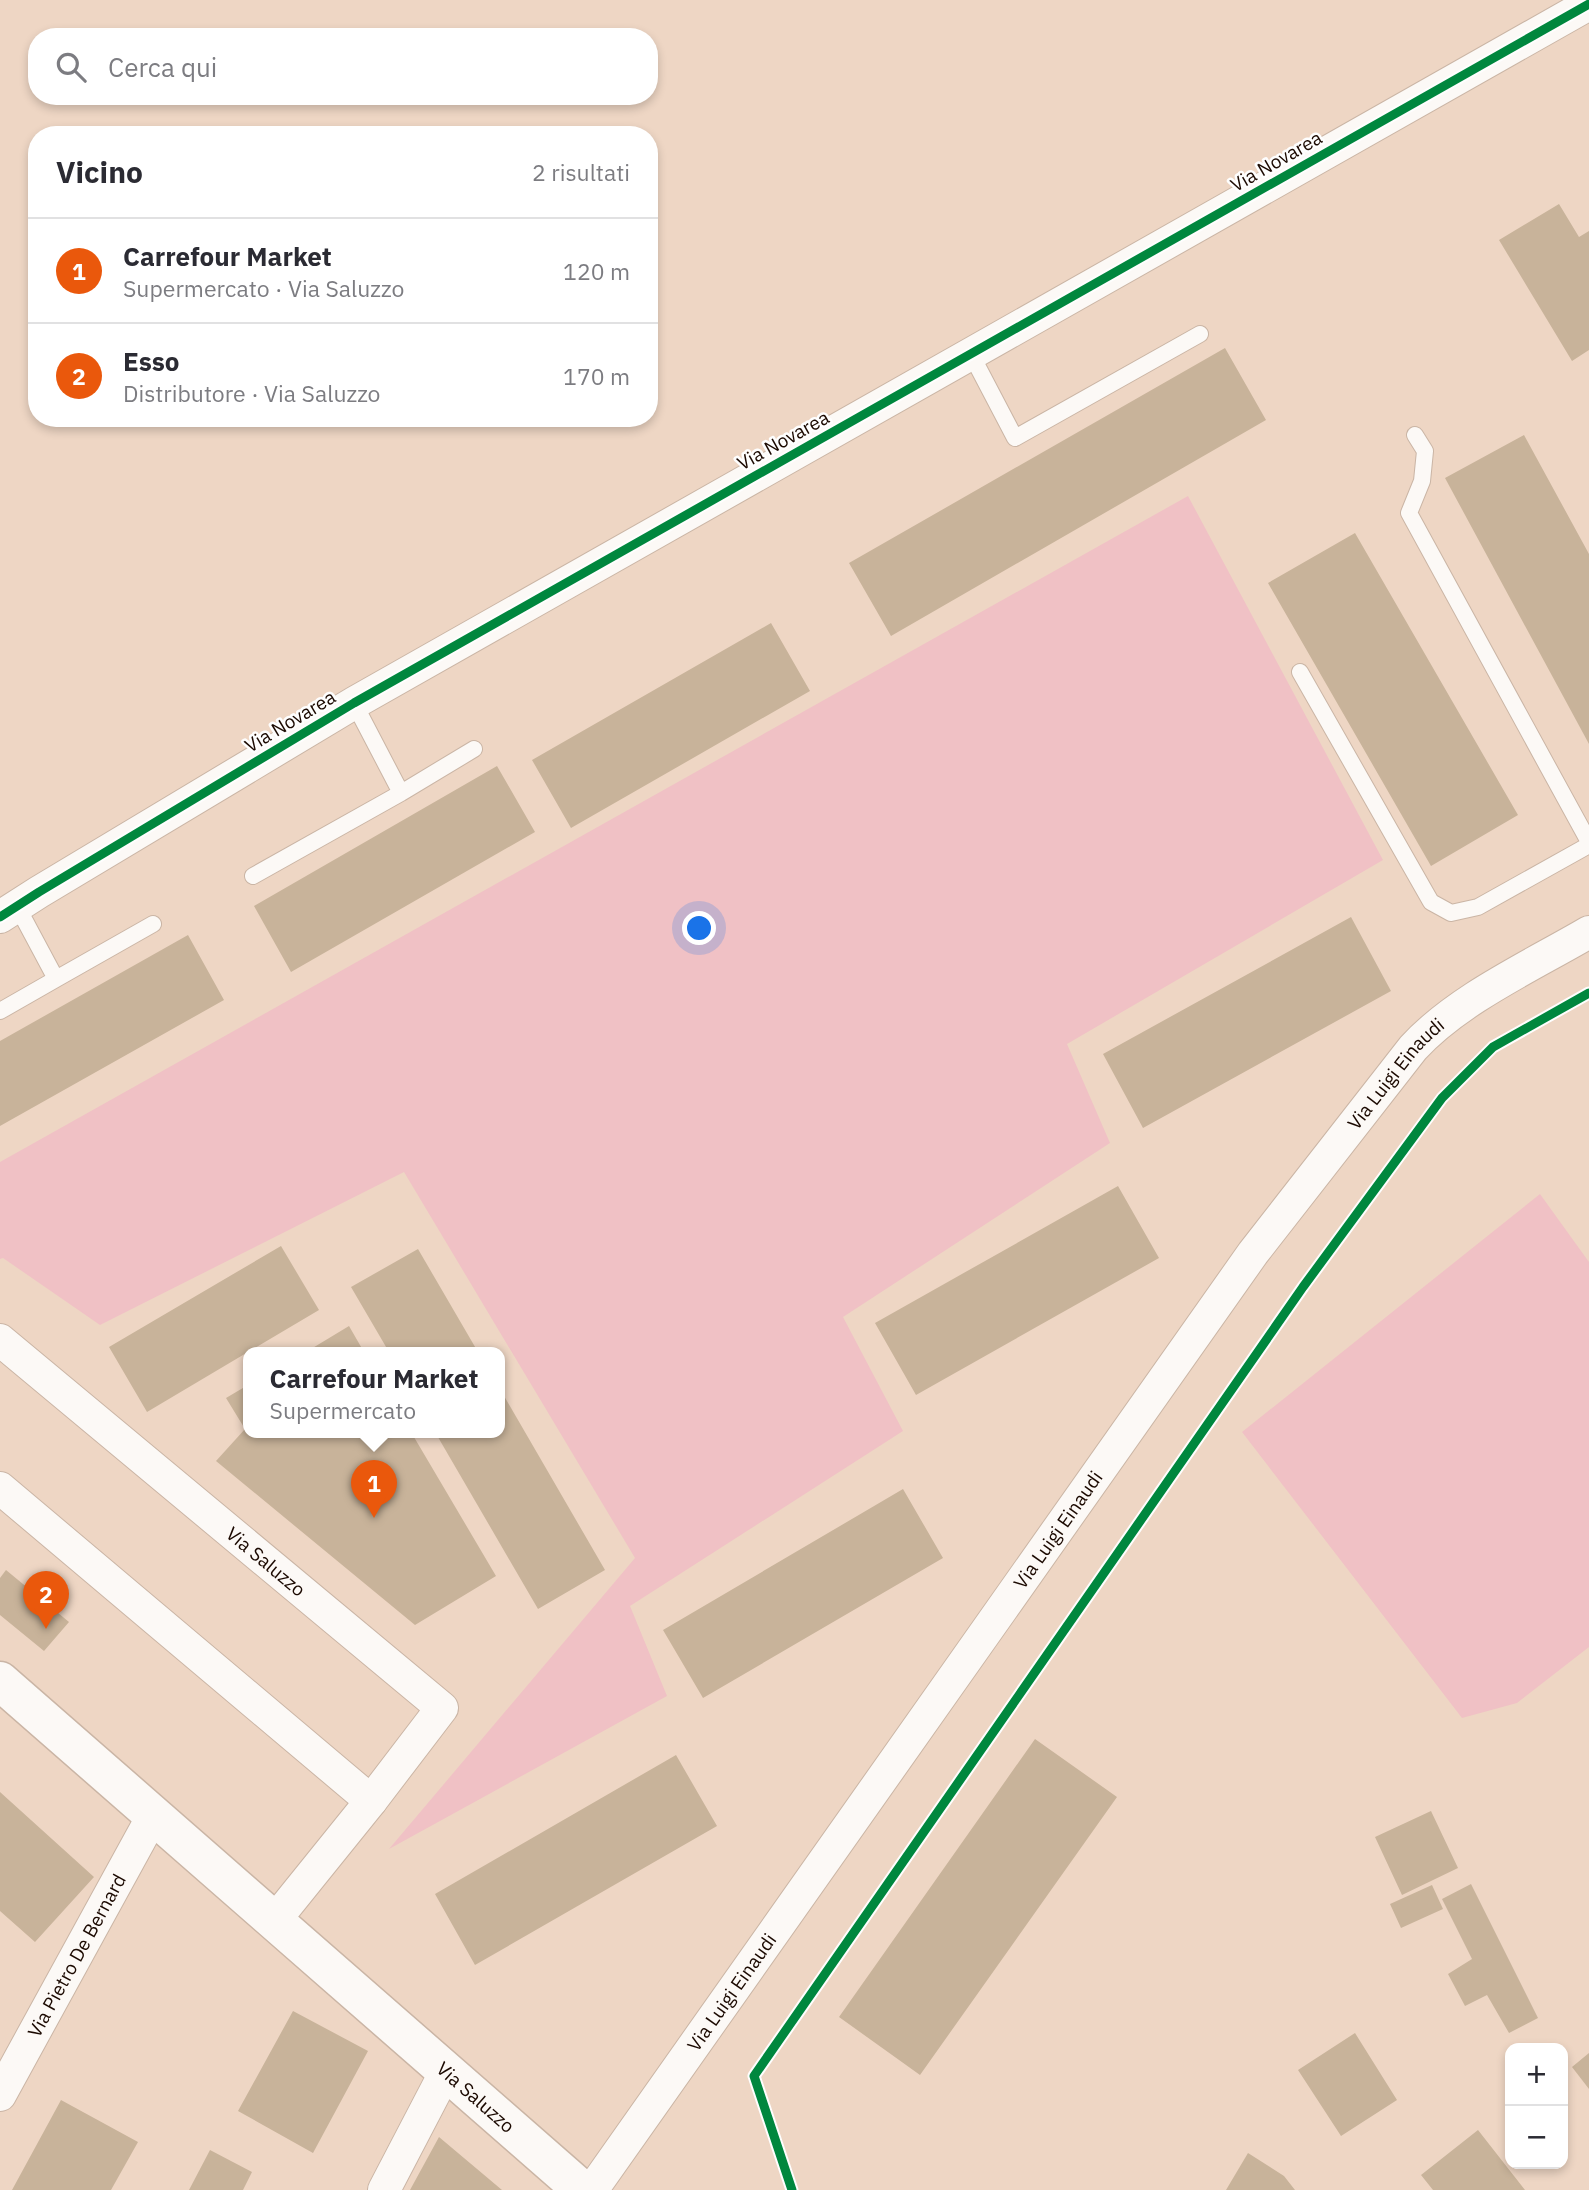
<!DOCTYPE html>
<html lang="it">
<meta charset="utf-8">
<style>
body{margin:0;font-family:"IBM Plex Sans",sans-serif;background:#f2f2f3;color:#2b2b33}
.controls{position:absolute;right:21px;bottom:21px;display:grid;overflow:hidden;border-radius:14px;box-shadow:0 4px 10px #0003}
.controls button{width:63px;height:63px;display:grid;place-items:center;padding:0;border:0;border-bottom:2px solid #e1e1e2;background:#fff;color:#2b2b33;font:35px sans-serif}
.you{position:absolute;left:700px;top:929px;width:24px;height:24px;margin:-18px;border:5px solid #fff;border-radius:50%;background:#1a73e8;box-shadow:0 0 0 10px #1a73e833}
.badge{display:grid;place-items:center;width:46px;height:46px;border-radius:50%;background:#ea580c;color:#fff;font-size:23px;font-weight:700}
.pin{position:absolute;translate:-50% -58px;filter:drop-shadow(0 2px 4px #0008)}
.pin::after{content:'';position:absolute;top:37px;width:24px;height:21px;background:inherit;clip-path:polygon(0 0,100% 0,50% 100%)}
.popup{position:absolute;left:243px;top:1347px;width:262px;height:91px;box-sizing:border-box;display:grid;place-content:center;border-radius:14px;background:#fff;filter:drop-shadow(0 2px 5px #0005);font-size:23px;white-space:nowrap;color:#7c7c81}
.popup b{font-size:26px;color:#2b2b33}
.popup::after{content:'';position:absolute;left:50%;top:100%;margin-left:-14px;border:14px solid transparent;border-top-color:#fff}
.list{margin:0;padding:0;list-style:none}
h2{display:flex;justify-content:space-between;align-items:center;height:91px;margin:0;padding:0 28px;font-size:30px}
h2 small{font-size:23px;font-weight:400;color:#7c7c81}
.list li{display:grid;grid-template-columns:46px 1fr auto;gap:21px;align-items:center;box-sizing:border-box;height:105px;padding:0 28px;border-top:2px solid #e1e1e2}
.list b{display:block;font-size:26px;white-space:nowrap}
.list p{margin:0;font-size:23px;white-space:nowrap;color:#7c7c81}
.list em{font-size:23px;font-style:normal;color:#7c7c81}
.icon{flex:none;width:38px;height:38px;fill:none;stroke:currentColor;stroke-width:2;stroke-linecap:round;stroke-linejoin:round}
.map{position:relative;flex:none;width:1589px;height:2190px;overflow:hidden}
.search{position:absolute;background:#fff;box-shadow:0 4px 10px #0003;left:28px;top:28px;width:630px;height:77px;display:flex;align-items:center;gap:18px;box-sizing:border-box;padding:0 24px;border-radius:28px;color:#7c7c81;font-size:26px}
.panel{position:absolute;background:#fff;box-shadow:0 4px 10px #0003;left:28px;top:126px;width:630px;height:301px;border-radius:28px}
.map>svg:first-child{display:block}
</style>
<div class="map">
<svg width="1589" height="2190" viewBox="0 0 1589 2190">
<rect width="100%" height="100%" fill="#eed6c4"/>
<path fill="#f0c1c5" d="M1188 496 1383 860 1067 1044 1110 1143 843 1317 903 1431 630 1606 667 1696 389 1849 635 1558 404 1172 100 1325 3 1258 0 1259V1162Z
M1540 1194 1589 1262V1647L1517 1703 1462 1718 1242 1432Z"/>
<path fill="#c8b39a" d="M1559 204 1579 237 1589 231V350L1572 361 1499 240Z
M1225 348 1266 420 891 636 849 563Z
M1524 435 1589 554V744L1445 478Z
M1355 533 1518 815 1431 866 1268 583Z
M771 623 810 691 571 828 532 760Z
M497 766 535 832 291 972 254 906Z
M1351 917 1391 991 1143 1128 1103 1054Z
M188 935 224 1000 0 1126V1041Z
M1118 1186 1159 1258 916 1395 875 1323Z
M281 1246 319 1310 147 1412 109 1347Z
M418 1249 478 1352H389L351 1287Z
M349 1326 364 1352H306Z
M248 1385V1432H411L496 1576 415 1625 216 1461 245 1429 226 1398Z
M500 1389 605 1570 538 1609 435 1432H500Z
M903 1489 943 1558 703 1698 663 1630Z
M6 1570 69 1622 44 1651 0 1615V1578Z
M1035 1739 1117 1797 920 2075 839 2017Z
M676 1755 717 1826 475 1965 435 1894Z
M0 1792 94 1877 35 1942 0 1911Z
M1431 1811 1458 1868 1402 1895 1375 1837Z
M1471 1884 1538 2018 1509 2033 1487 1995 1465 2006 1448 1974 1472 1959 1442 1899Z
M1432 1885 1443 1909 1401 1928 1390 1904Z
M293 2011 368 2051 313 2153 238 2111Z
M1355 2033 1397 2100 1341 2136 1298 2070Z
M1589 2053V2089L1572 2067Z
M61 2100 138 2142 111 2190H12Z
M1478 2130 1525 2190H1433L1421 2175Z
M439 2137 502 2190H410Z
M210 2150 252 2172 243 2190H189Z
M1248 2153 1284 2176 1295 2190H1226Z"/>
<g fill="none" stroke-linecap="round" stroke-linejoin="round">
<defs>
<path id="lane" d="M971 354 1015 438 1200 334
M1415 435 1425 451 1422 481 1409 513 1589 842
M1300 672 1431 902 1451 913 1478 907 1589 845
M401 793 474 749
M253 876 401 793 354 703
M17 906 56 979 153 924
M0 1011 56 979"/>
<g id="street">
<path d="M0 917 39 892 354 703 1589 4"/>
<path id="s1" d="M0 1340 442 1708 371 1801 275 1920"/>
<path d="M0 1488 371 1801"/>
<path id="s2" d="M0 2095 154 1814"/>
<path d="M384 2190 446 2071"/>
<path id="s3" d="M592 2190 1253 1253 1413 1048C1458 999 1531 966 1589 932"/>
</g>
<g id="secondary">
<path id="s4" d="M0 1681 582 2190"/>
</g>
</defs>
<use href="#lane" stroke="#cab5a5" stroke-width="18"/>
<use href="#street" stroke="#cab5a5" stroke-width="34"/>
<use href="#secondary" stroke="#cab5a5" stroke-width="41"/>
<path stroke="#d3ccc7" stroke-width="4.5" stroke-dasharray="3.5 5" stroke-linecap="butt" d="M792 2190 754 2076 1303 1287 1442 1098 1493 1047 1589 993"/>
<use href="#lane" stroke="#fcf9f6" stroke-width="16"/>
<use href="#street" stroke="#fcf9f6" stroke-width="32"/>
<use href="#secondary" stroke="#fcf9f6" stroke-width="38"/>
<defs>
<path id="cycleway" d="M0 917 39 892 354 703 1589 4
M792 2190 754 2076 1303 1287 1442 1098 1493 1047 1589 993"/>
</defs>
<use href="#cycleway" stroke="#fefefe" stroke-width="13"/>
<use href="#cycleway" stroke="#00873e" stroke-width="9"/>
</g>
<g text-anchor="middle" dominant-baseline="central" stroke-width="5" stroke-linejoin="round" paint-order="stroke">
<g font-size="19" fill="#1b0900" stroke="#fefefe">
<text transform="translate(1276 161) rotate(-30)">Via Novarea</text>
<text transform="translate(783 440) rotate(-29)">Via Novarea</text>
<text transform="translate(290 721) rotate(-31)">Via Novarea</text>
<text stroke="none"><textPath href="#s3" startOffset="1376">Via Luigi Einaudi</textPath></text>
<text stroke="none"><textPath href="#s3" startOffset="808">Via Luigi Einaudi</textPath></text>
<text stroke="none"><textPath href="#s1" startOffset="346">Via Saluzzo</textPath></text>
<text stroke="none"><textPath href="#s2" startOffset="159">Via Pietro De Bernard</textPath></text>
<text stroke="none"><textPath href="#s3" startOffset="242">Via Luigi Einaudi</textPath></text>
<text stroke="none"><textPath href="#s4" startOffset="632">Via Saluzzo</textPath></text>
</g>
</g>
</svg>
<div class="controls">
<button>+</button>
<button>−</button>
</div>
<div class="you"></div>
<div class="pin badge" style="left:374px;top:1518px">1</div>
<div class="popup"><b>Carrefour Market</b>Supermercato</div>
<div class="pin badge" style="left:46px;top:1629px">2</div>
<div class="search"><svg class="icon" aria-label="search" viewBox="0 0 24 24"><circle cx="10" cy="10" r="6"/><path d="M15 15l6 6"/></svg>Cerca qui</div>
<section class="panel">
<h2>Vicino<small>2 risultati</small></h2>
<ul class="list">
<li><span class="badge">1</span><div><b>Carrefour Market</b><p>Supermercato · Via Saluzzo</p></div><em>120 m</em></li>
<li><span class="badge">2</span><div><b>Esso</b><p>Distributore · Via Saluzzo</p></div><em>170 m</em></li>
</ul>
</section>
</div>
